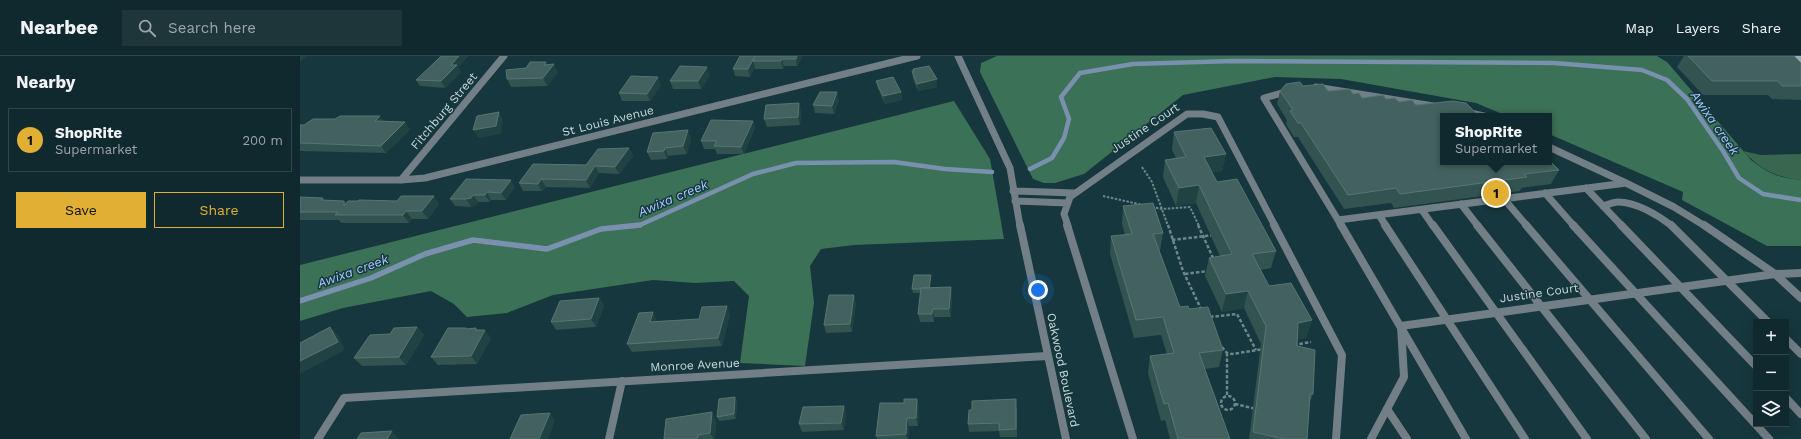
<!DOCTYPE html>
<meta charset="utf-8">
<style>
body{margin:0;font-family:"Work Sans",sans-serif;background:#1e353a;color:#f1f3f6}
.controls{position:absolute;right:12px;bottom:12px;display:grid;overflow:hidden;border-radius:0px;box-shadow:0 4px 16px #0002}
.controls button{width:36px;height:36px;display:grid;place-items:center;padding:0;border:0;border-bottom:1px solid #30454a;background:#10292e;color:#f1f3f6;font:20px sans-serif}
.you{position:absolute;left:738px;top:234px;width:14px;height:14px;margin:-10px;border:3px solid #fff;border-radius:50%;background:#1a73e8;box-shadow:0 0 0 6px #1a73e833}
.badge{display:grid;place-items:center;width:26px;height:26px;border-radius:50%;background:#e1af34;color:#111;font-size:13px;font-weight:700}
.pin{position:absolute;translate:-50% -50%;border:2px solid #fff;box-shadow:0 1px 4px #0006}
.popup{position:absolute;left:1140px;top:57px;width:112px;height:52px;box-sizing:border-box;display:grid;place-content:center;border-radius:0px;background:#10292e;filter:drop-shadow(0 1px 3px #0005);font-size:13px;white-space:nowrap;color:#9ca6aa}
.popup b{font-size:15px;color:#f1f3f6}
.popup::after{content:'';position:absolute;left:50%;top:100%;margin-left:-8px;border:8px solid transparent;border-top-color:#10292e}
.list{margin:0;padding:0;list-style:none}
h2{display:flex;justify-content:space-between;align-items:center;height:52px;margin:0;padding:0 16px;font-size:17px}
h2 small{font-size:13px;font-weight:400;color:#9ca6aa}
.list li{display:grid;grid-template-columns:26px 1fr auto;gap:12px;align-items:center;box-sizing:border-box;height:64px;margin:0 8px 8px;padding:0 8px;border:1px solid #30454a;border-radius:0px}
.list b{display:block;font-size:15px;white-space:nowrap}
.list p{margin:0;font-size:13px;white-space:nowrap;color:#9ca6aa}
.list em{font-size:13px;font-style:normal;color:#9ca6aa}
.actions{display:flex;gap:8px;padding:12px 16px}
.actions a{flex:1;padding:9px 0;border:1px solid #e1af34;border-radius:0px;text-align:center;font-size:14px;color:#e1af34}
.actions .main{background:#e1af34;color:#111}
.icon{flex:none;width:22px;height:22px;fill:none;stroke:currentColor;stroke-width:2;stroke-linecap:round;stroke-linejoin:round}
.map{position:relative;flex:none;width:1501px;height:383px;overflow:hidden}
header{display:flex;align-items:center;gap:24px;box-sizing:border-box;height:56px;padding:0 20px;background:#10292e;border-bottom:1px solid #30454a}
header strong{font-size:19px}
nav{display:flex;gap:22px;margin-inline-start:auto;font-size:14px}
.search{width:280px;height:36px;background:#1e353a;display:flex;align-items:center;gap:10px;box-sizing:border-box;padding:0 14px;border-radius:0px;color:#9ca6aa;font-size:15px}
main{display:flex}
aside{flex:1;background:#10292e}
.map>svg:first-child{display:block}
</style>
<header>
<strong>Nearbee</strong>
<div class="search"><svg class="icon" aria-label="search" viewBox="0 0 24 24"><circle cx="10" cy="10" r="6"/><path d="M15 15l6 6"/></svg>Search here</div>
<nav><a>Map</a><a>Layers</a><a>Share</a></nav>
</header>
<main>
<aside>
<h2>Nearby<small></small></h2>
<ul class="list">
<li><span class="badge">1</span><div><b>ShopRite</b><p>Supermarket</p></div><em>200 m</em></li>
</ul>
<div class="actions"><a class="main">Save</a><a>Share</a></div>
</aside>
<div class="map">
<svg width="1501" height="383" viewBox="0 0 1501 383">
<rect width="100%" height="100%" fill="#16373d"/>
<path fill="#38664e" d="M1443 95 1461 99 1501 98V124C1475 121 1461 114 1443 95Z"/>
<path fill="#3b7156" d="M697 0H1357L1367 6 1451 104C1469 118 1479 122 1501 124V190H1467L1382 144 1383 136 1249 78V60H1207L1176 47 1041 23 975 21 883 39 784 118 755 127H744L733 123 680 16 681 7Z
M654 45 690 103 704 183 554 189 521 193 510 210 514 247 505 310 440 307 449 240 434 225 395 227 353 224 253 239 207 257 167 261 154 248 131 235 43 252 0 265V209Z"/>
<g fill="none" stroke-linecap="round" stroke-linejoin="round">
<path stroke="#7a90af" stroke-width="4.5" d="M730 113 752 102 764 82 769 63 761 41 780 17 833 8 933 5 1254 7 1342 14 1367 24 1387 43 1423 95 1439 122 1463 138 1501 144
M332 170 340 169 453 118 496 107 594 106 645 113 692 116"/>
<path stroke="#7a90af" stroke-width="5.5" d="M0 245 71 222 125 198 173 184 247 193 301 173 340 169"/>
<path stroke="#6d878b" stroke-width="2" stroke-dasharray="2.5 1.5" stroke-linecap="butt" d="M842 111 852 126 868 170
M803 140 843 149
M852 151 862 153 890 151 899 170"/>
<path stroke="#6d878b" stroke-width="2.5" stroke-dasharray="3.5 2" stroke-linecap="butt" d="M868 169 883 215 902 255
M898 169 914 204
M872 184 914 179
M885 218 908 215
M910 261 937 258 956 294
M994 289 1011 286
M922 291 927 297 932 298 964 293
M927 297V341
M921 347a7 7 0 1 1 14 0a7 7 0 1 1-14 0Z
M935 348 956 353"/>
<path stroke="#737f86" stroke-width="7" d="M1016 31 1133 50
M989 35 964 42 1038 164
M1166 56 1184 60
M1249 91 1326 127
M1286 132 1322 170
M1245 137 1274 170
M1204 143 1227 170
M1161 148 1178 170
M1303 150C1308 149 1313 146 1318 146 1336 146 1358 159 1372 170
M1122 154 1133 170
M1079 159 1086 170
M1041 170 1038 164 1326 127 1374 151 1405 170"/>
<path stroke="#737f86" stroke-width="8" d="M1041 169 1166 383
M1085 169 1225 383
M1133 169 1287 383
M1177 169 1346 383
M1226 169 1409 383
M1273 169 1469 383
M1321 169 1456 310
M1371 169 1468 266
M1404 169 1475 218 1501 242
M1486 283 1501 298
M1486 342 1501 358
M1087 353 1107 383"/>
<path stroke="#737f86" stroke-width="7" d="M658 0 710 112 720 170
M0 124H101L125 122 617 0
M101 124 204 0
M713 135 774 137
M715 145 768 147
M768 170 764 158 770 141 887 58H903L918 61 975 170"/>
<path stroke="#737f86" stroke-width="8" d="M720 169 766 383
M767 169 833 383
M974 169 1042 299 1036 383
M18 383 44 342 747 300
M309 383 322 325
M1071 383 1104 321 1101 270 1475 218 1501 217"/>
<path stroke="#97aab6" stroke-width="7" d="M1497 0 1501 3"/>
</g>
<path fill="#335350" d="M141 0H168L158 11 161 16 145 32 120 30 116 24 135 6Z
M440 0H503L497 10H484L483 13H455V11L450 21 435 20 433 13Z
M1384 0H1494L1501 7V44L1472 43 1468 39H1403L1377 11Z
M246 6 248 9 258 16 247 30 211 31 207 23 226 12Z
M613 13 637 31 618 35 613 23 612 15H613Z
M410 19 401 33H373L370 25Z
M576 25 601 36 602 44 585 48 578 33Z
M361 29 350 45H322L319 37Z
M1003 30 1028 35 1053 38 1062 42 1086 43 1116 49 1143 60 1259 114 1251 128 1221 132 1220 135 1094 152 1091 147 1044 153 998 81H994L986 68 987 64 977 48 980 35Z
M539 44 534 58 515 57 513 49Z
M501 55 500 69 467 71 464 63Z
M84 65 110 73 86 97 0 95V69Z
M453 65 455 72 444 98H417L415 93H404L401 85Z
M874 76 926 98 922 115 912 116 917 126 976 195 971 212 961 214 969 230 1012 264 1006 282 997 283V290L1013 338 1010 346 1007 383H949L961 288 944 252 922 256 905 220 909 202 920 200 896 147 876 150 863 121 865 104 876 102 872 94Z
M391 82 387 98 368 100 367 103 351 104 347 96Z
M329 92 333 100 319 118 299 117 290 132 246 131 242 135H223L219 127 286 109Z
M215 131 206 144H191L190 146H178L176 149 171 151 155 150 150 143Z
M0 141 23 142 25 144 44 145 46 147 139 148 128 163H112L109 167H41L39 164H0Z
M823 150 863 177 860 194H859L880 251 889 253 923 294 919 311 905 313 930 383H870L865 364 861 365 848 317 850 300 867 298 861 279 834 282 810 198 811 180 825 179 822 168Z
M631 223 630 232 652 239 651 261H634V266H620L618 258 620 237H613L612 233Z
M299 242 304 250 296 271 256 274 251 266Z
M556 247 552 276 526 277 524 269Z
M430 258 422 290 332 296 327 288 357 264V265L399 263Z
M117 271 124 279 106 309 62 310 54 302Z
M176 272 178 274 191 282 177 308 138 309 131 301 167 273Z
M617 343 619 351 618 370H609L608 383H577L576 380 604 347Z
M437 345 436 363 419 365 417 361Z
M544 350 546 357 544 374 502 376 499 368Z
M717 351V381H700L699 375 669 376 668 368Z
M416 364 415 383H364Z"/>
<path fill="#214242" d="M0 0H7L0 6Z
M159 0H168L158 11 161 16 145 32 141 25 151 9Z
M455 0H456L453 5 455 11 450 21 448 13Z
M497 0H503L497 10 496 3Z
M482 3 484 10 483 13 481 5Z
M246 6 250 13 254 8 258 16 247 30 243 22 244 9Z
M407 11 410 19 401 33 398 25Z
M358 21 361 29 350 45 347 38Z
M637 23V31L618 35 617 28Z
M537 36 539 44 534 58 532 50Z
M601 36 602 44 585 48 583 40Z
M499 47 501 55 500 69 498 61Z
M199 56 203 64 201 78 178 82 173 74Z
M80 60 86 67 75 65Z
M453 65 455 72 444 98 441 91Z
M105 66 110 73 86 97 81 90Z
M388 74 391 82 387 98 383 90Z
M329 92 333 100 319 118 315 111Z
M365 92 368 100 367 103 364 95Z
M926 98 922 115 901 118 904 101Z
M295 110 299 117 290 132 286 124Z
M241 123 246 131 242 135 238 128Z
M211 124 215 131 206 144 201 137Z
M899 129 896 147 876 150 879 132Z
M187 136 191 144 190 146 185 139Z
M173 139 178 146 176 149 171 151 166 143Z
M134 140 139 148 128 163 122 155Z
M106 155 112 163 109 167 103 159Z
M631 219V223L630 237 629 233Z
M651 231 652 239 651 261 649 253Z
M948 235 944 252 922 256 926 238Z
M554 239 556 247 552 276 550 268Z
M299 242 304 250 296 271 291 263Z
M427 250 430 258 422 290 418 282Z
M633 253 634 261V266L632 258Z
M353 256 357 264 354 274 350 266Z
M1012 264 1006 282 993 284 998 267Z
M30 271 38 279 45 294 0 318V305Z
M117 271 124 279 106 309 99 301Z
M176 272 182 280 185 274 191 282 177 308 171 300 175 274Z
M435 341 437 345 436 363 434 358Z
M617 343 619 351 618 370 616 362Z
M544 350 546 357 544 374 541 367Z
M412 356 416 364 415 383H414L410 377Z
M250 357 255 365 248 383H239Z
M607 362 609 370 608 383H607L606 378Z
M92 375 99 383H87Z"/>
<path fill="#43625f" stroke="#587473" d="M141 0H159L151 9H157L141 25 116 24 135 6Z
M440 0H455L448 13H433Z
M455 0H497L496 3H482L481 5H453Z
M1388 0H1494L1501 7V30H1482L1478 25H1412Z
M230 6H246L244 9 254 8 243 22 207 23 206 14 226 12Z
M380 10 407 11 398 25H370Z
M629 10 637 23 617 28 612 15H614L613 13Z
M331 20 358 21 347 38 319 37Z
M593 21 601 36 583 40 576 25Z
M1000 26 1003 30 1023 28 1028 35 1050 33 1053 38 1059 37 1062 42 1083 39 1086 43 1095 42 1099 46 1112 44 1116 49 1153 45 1166 47 1179 60H1143V106H1249V104L1259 114 1224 118 1227 121 1100 138 1096 132 1048 139 1001 67H998L990 55 993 54 980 35 986 28Z
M520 36H537L532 50 513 49Z
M499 47 498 61 464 63 466 49Z
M199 56 196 70 173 74 177 60Z
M40 60H80L75 65 105 66 81 90 0 87V69H4L13 63H35Z
M411 64 453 65 441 91 414 90 417 85H401Z
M911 72 926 98 904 101 917 126 937 123 976 195 952 198 969 230 991 227 1012 264 998 267 997 290 1015 294 1013 338H1010L1007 383H984L953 376 966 270 948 235 926 238 909 202 932 198 899 129 879 132 865 104 886 101 874 76Z
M388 74 383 90 365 92 364 95 347 96 353 77Z
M329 92 315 111 295 110 286 124 241 123 238 128 219 127 233 108 286 109 298 93Z
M166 123 211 124 201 137 187 136 185 139H173L171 142 166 143H150Z
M101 140H134L122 155H106L103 159H35L38 156H0V141L23 142 21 144 44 145V150L48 145H58L59 144 97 145Z
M853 147 863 177 853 178 880 251 888 250 889 253 908 251 923 294 899 297 930 383H878L868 347 864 348 850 300 874 297 863 261 836 264 811 180 832 178 823 150Z
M614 219H631L629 232H621V233H612Z
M651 231 649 253H633L632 258H618L621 232Z
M529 239H554L550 268 524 269Z
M299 242 291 263 251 266 260 245Z
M427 250 418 282 327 288 339 257 353 256 350 266 399 263 402 251Z
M30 271 38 286 0 305V287Z
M117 271 99 301 54 302 70 279 90 278 94 272Z
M148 272H166V273L176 272 175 274H185L171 300 131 301Z
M435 341 434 358 417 361 419 343Z
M604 343H617L616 362H607L606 378 576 380 580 347H604Z
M716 343V373L699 374V367L668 368 669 354H672V345Z
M544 350 541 367 499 368 503 351Z
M412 356 410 377 398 379 397 383H364L366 363Z
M250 357 239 383H210L221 359Z
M92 375 87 383H57L61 377Z"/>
<g text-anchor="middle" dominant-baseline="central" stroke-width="3" stroke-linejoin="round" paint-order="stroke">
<g font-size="12" fill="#c8dadd" stroke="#16373d">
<text transform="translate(144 55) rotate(-50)">Fitchburg Street</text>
<text transform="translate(308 65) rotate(-14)">St Louis Avenue</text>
<text transform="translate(845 72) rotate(-34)">Justine Court</text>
<text transform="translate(1239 237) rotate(-8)">Justine Court</text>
<text transform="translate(395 309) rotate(-3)">Monroe Avenue</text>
<text transform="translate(763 314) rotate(78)">Oakwood Boulevard</text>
</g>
<g font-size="13" font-style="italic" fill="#a8c9fd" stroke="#16373d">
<text transform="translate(1415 67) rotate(55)">Awixa creek</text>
<text transform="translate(373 142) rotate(-23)">Awixa creek</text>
<text transform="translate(53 215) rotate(-20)">Awixa creek</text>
</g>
</g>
</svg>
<div class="controls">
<button>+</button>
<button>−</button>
<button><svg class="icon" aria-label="layers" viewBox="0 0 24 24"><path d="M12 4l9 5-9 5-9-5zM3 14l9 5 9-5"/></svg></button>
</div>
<div class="you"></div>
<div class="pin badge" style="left:1196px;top:137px">1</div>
<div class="popup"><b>ShopRite</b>Supermarket</div>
</div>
</main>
